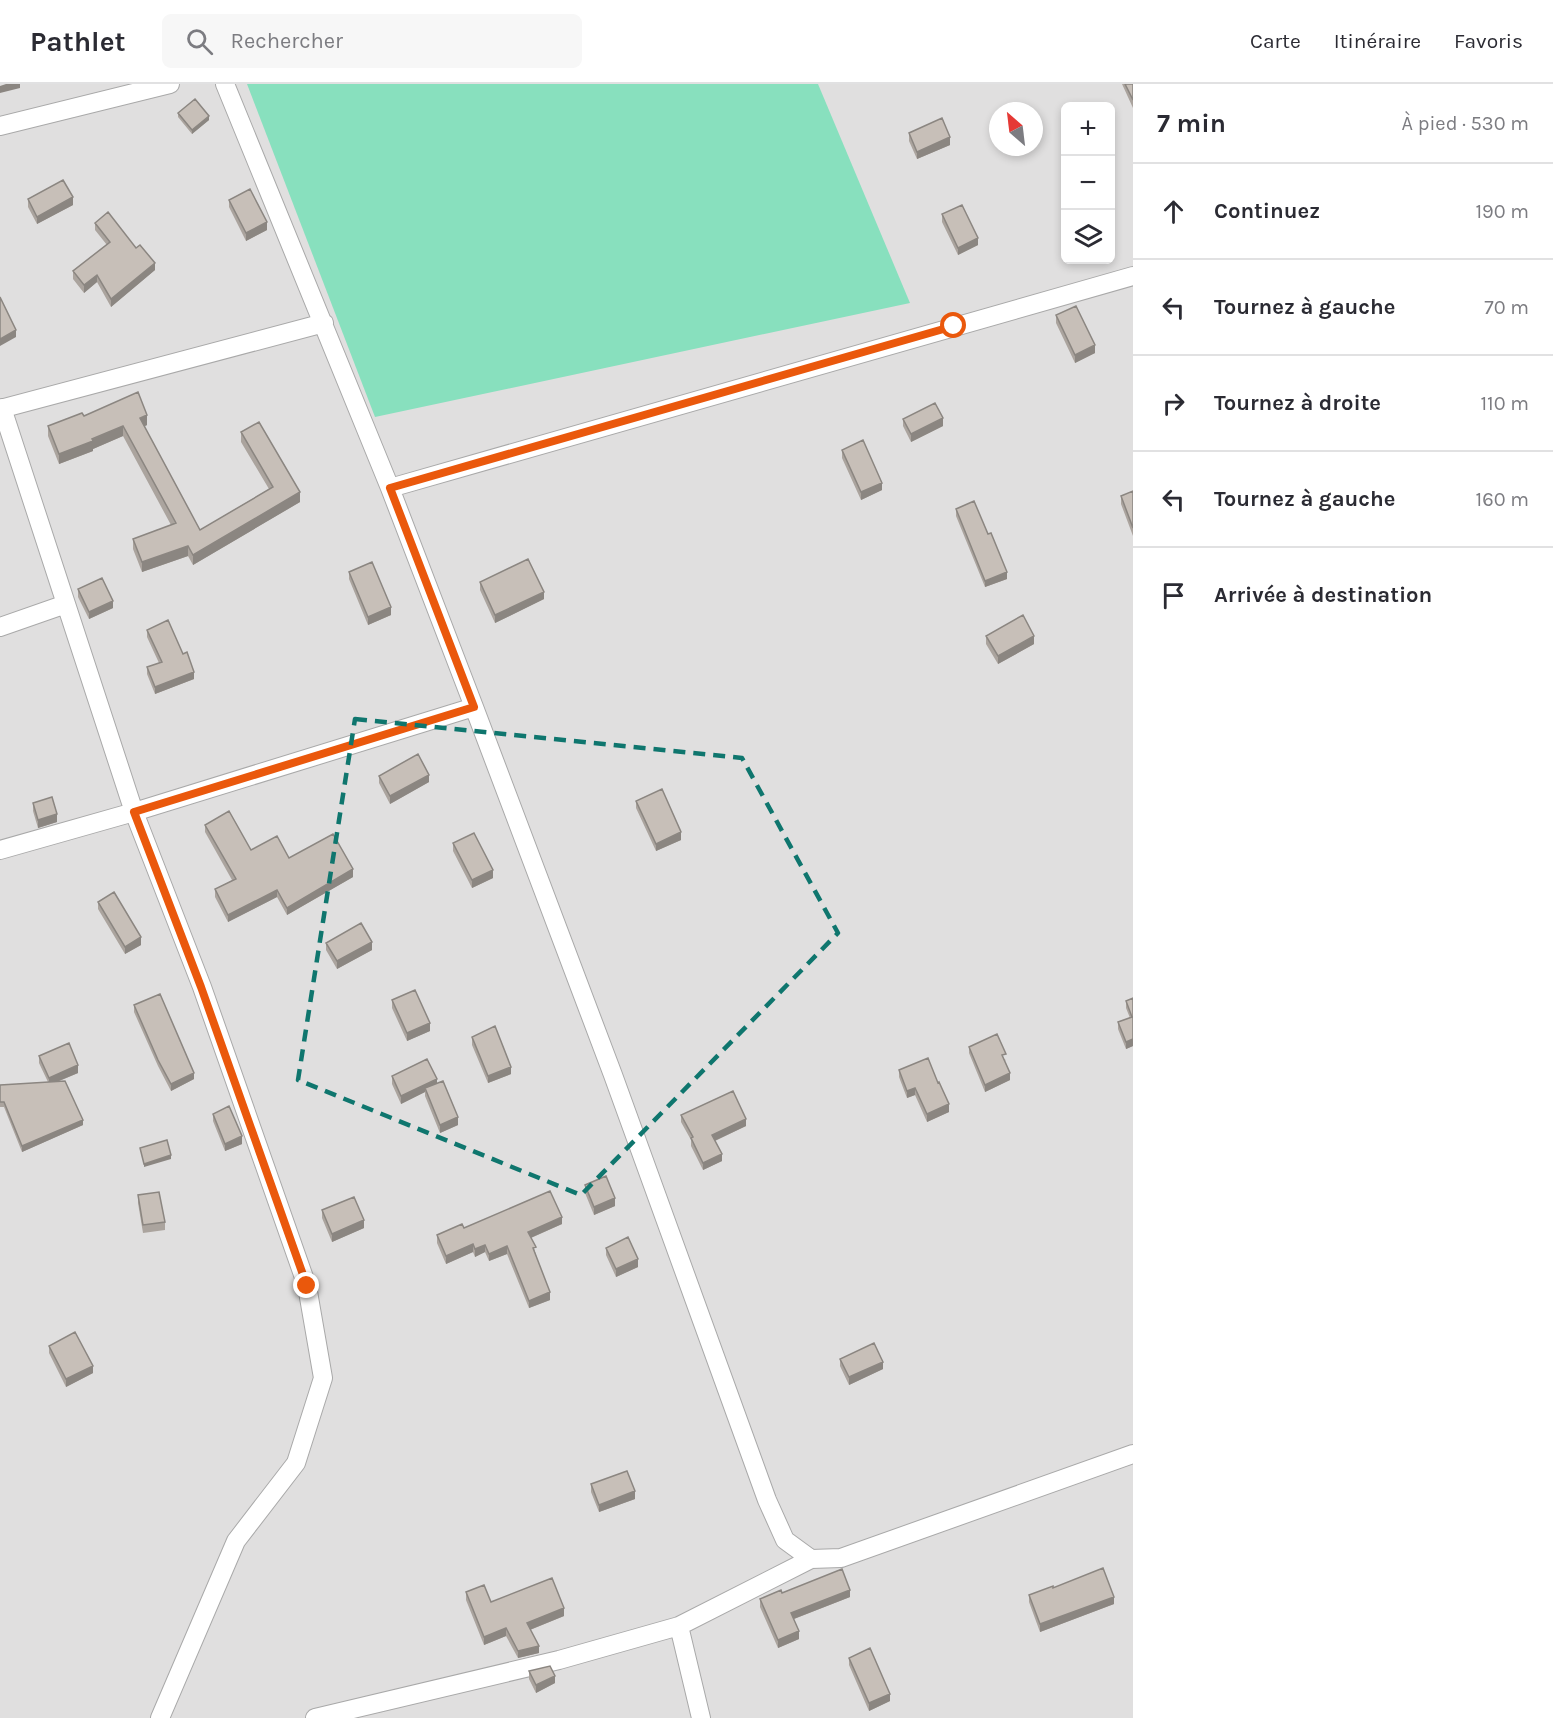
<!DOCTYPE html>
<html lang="fr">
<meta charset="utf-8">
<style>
body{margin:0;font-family:Karla,sans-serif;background:#f7f7f7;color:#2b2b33}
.controls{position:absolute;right:18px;top:18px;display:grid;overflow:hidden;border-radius:9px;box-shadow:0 3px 9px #0003}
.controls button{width:54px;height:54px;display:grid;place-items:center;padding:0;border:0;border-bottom:2px solid #e1e1e2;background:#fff;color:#2b2b33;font:30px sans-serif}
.compass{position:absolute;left:989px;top:18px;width:54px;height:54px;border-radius:50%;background:#fff;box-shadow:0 3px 9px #0003;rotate:332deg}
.stop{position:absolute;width:18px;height:18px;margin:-14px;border:4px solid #ea580c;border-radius:50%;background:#fff}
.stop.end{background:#ea580c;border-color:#fff;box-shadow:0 2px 6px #0008}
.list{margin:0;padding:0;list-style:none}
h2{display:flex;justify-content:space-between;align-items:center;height:78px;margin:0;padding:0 24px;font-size:26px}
h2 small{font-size:20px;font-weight:400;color:#7c7c81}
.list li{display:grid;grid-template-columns:39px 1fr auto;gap:18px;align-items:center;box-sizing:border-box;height:96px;padding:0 24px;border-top:2px solid #e1e1e2}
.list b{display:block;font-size:22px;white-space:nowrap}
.list em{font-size:20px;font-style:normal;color:#7c7c81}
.icon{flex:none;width:33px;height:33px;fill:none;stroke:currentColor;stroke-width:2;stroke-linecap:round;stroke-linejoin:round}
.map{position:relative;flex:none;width:1133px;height:1634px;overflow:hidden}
header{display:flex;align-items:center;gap:36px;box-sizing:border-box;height:84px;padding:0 30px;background:#fff;border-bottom:2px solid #e1e1e2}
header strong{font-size:28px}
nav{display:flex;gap:33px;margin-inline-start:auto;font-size:21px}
.search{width:420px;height:54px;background:#f7f7f7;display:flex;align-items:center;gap:15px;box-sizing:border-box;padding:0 21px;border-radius:9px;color:#7c7c81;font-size:22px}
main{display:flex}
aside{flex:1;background:#fff}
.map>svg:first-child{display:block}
</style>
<header>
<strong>Pathlet</strong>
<div class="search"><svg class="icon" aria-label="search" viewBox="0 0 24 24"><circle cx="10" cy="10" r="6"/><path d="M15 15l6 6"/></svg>Rechercher</div>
<nav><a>Carte</a><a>Itinéraire</a><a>Favoris</a></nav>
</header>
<main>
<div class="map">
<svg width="1133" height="1634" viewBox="0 0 1133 1634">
<rect width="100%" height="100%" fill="#f2efe9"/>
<path fill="#e0dfdf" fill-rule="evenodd" d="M0 0H1133V1634H0ZM1066 22H1110V176H1066ZM998 27H1034V63H998Z"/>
<path fill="#88e0be" d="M247 0H818L910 219 375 333Z"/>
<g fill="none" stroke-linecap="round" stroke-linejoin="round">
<defs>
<path id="minor" d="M225 0 390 404 474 623 613 991 767 1416 785 1456 811 1475 841 1474 1133 1370
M0 42 170 0
M2 324 134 728 202 903 307 1202 323 1294 296 1379 236 1457 160 1634
M0 325 324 239
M390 404 1133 192
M0 543 66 520
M0 766 134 728 474 623
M315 1634 559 1576 679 1542
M701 1634 679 1542 811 1475"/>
</defs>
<use href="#minor" stroke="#a9a9a9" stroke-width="20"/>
<use href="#minor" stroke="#fff" stroke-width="18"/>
</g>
<path fill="#aba49e" d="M1122 0H1133V24Z
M178 29 209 36 192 50 178 33Z
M909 49 950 61 917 75 909 57Z
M28 115 73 121 37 140 28 123Z
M229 116 267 146 246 157 229 123Z
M942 130 978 161 958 171 942 138Z
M95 139 155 186 111 223 97 198 84 209 73 195V187L107 161 95 146Z
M1056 231 1095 269 1075 279 1056 239Z
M84 332 147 341 144 343 200 446 269 405 241 358V348L300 418 193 481 188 472 142 488 133 465V455L171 441 123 352 93 365V367L59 380 48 352V342Z
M903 335 943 342 911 358 903 342Z
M842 366 882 406 861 416 842 374Z
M1133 407V452L1121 420V412Z
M956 425 988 450 1007 495 985 503 956 432Z
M349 488 391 531 368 541 349 495Z
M480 498 544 515 495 539 480 506Z
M78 505 113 524 89 535 78 513Z
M147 546 194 595 155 610 147 590V583L159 579 147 553Z
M986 552 1034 560 998 580 986 560Z
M379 692 429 698 390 720 379 699Z
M636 717 681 756 656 767 636 724Z
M33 719 57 738 38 744 33 727Z
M205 741 251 766 289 774 353 793 287 831 277 813 228 838 215 813V805L232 796 205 748Z
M453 759 493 794 472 804 453 767Z
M98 818 141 861 125 870 98 825Z
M326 859 372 866 337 885 326 866Z
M1133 914V962L1126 965 1118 945V938L1130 934 1126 924V917Z
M392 916 430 947 407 957 392 924Z
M134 921 194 995 171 1007 158 982 134 928Z
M472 953 511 990 488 999 472 961Z
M969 963 1006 976 1004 977 1010 996 985 1008 969 969Z
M39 972 78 989 57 998 83 1041 22 1068 4 1023H0V1001L48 998 39 979Z
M899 986 938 999 949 1028 927 1038 915 1011 907 1014 899 993Z
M392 992 437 1000 458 1041 440 1049 425 1012V1008L401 1020 392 1000Z
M213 1030 242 1060 225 1067 213 1037Z
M681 1031 746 1042 715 1057 722 1077 703 1086 691 1062V1056L681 1038Z
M585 1101 615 1122 594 1131 585 1109Z
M138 1111 165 1138V1146L143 1149 138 1119Z
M322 1126 364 1144 332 1158 322 1134Z
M562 1140 531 1154 536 1171 550 1216 529 1224 507 1170 489 1177 485 1168 475 1173 473 1168 446 1180 437 1159V1151L464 1144Z
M606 1164 638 1183 616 1193 606 1171Z
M49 1262 93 1289 66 1303 49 1269Z
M840 1275 883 1285 849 1301 840 1282Z
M591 1400 635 1415 599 1428 591 1408Z
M1053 1504 1114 1520 1040 1548 1029 1518V1511Z
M466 1508 491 1518 564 1532 530 1546 539 1569 518 1574 506 1552 484 1561 466 1516Z
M782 1509 850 1513 794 1535 799 1555 778 1564 760 1523V1515Z
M849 1574 890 1617 869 1627 849 1581Z
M529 1587 555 1599 536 1609 529 1595Z"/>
<path fill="#8b8681" d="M6 0H20V4L0 9V2Z
M209 32V36L192 50V46Z
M950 53V61L917 75V68Z
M73 113V121L37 140V133Z
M267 138V146L246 157V149Z
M978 154V161L958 171V164Z
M155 179V186L111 223V215Z
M97 191V198L84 209V201Z
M16 246V253L0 262V255Z
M1095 261V269L1075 279V271Z
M147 331V341L140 344V334Z
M943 334V342L911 358V350Z
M123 342V352L93 365V367L59 380V370Z
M882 399V406L861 416V408Z
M300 408V418L193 481V471Z
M188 462V472L142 488V478Z
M1007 488V495L985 503V497Z
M544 508V515L495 539V531Z
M113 517V524L89 535V528Z
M391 523V531L368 541V533Z
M1034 552V560L998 580V572Z
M194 588V595L155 610V603Z
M429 691V698L390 720V712Z
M57 730V738L38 744V736Z
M681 748V756L656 767V760Z
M353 785V793L287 831V824Z
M493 786V794L472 804V796Z
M277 806V813L228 838V831Z
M141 853V861L125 870V863Z
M372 858V866L337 885V877Z
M430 939V947L407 957V949Z
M1133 955V962L1126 965V958Z
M78 981V989L49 1001V994Z
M511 983V990L488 999V992Z
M194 989V995L171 1007V1000Z
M1010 989V996L985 1008V1001Z
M437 995V1003L425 1004V1008L401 1020V1012Z
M915 1004V1011L907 1014V1007Z
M949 1020V1028L927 1038V1030Z
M458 1033V1041L440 1049V1041Z
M746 1035V1042L712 1058V1051Z
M83 1036V1041L22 1068V1062Z
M242 1052V1060L225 1067V1060Z
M722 1070V1077L703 1086V1079Z
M171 1071V1075L144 1083V1080Z
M615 1114V1122L594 1131V1123Z
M562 1133V1140L528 1155V1148Z
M364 1136V1144L332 1158V1150Z
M473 1160V1168L446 1180V1172Z
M485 1161V1168L475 1173V1165Z
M507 1162V1170L489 1177V1170Z
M638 1175V1183L616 1193V1185Z
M550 1208V1216L529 1224V1217Z
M883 1278V1285L849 1301V1293Z
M93 1282V1289L66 1303V1295Z
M635 1407V1415L599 1428V1421Z
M850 1506V1513L791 1536V1529Z
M1114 1513V1520L1040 1548V1540Z
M564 1524V1532L527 1547V1539Z
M506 1544V1552L484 1561V1553Z
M799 1547V1555L778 1564V1556Z
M539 1562V1569L518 1574V1567Z
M555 1592V1599L536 1609V1601Z
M890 1610V1617L869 1627V1619Z"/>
<path fill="#c7bfb8" stroke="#8b8681" stroke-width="1.5" d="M1125 0H1133V16Z
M195 15 209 32 192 46 178 29Z
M942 34 950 53 917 68 909 49Z
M63 96 73 113 37 133 28 115Z
M250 105 267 138 246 149 229 116Z
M962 121 978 154 958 164 942 130Z
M108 128 136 164 140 161 155 179 111 215 97 191 84 201 73 187 110 158 95 139Z
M0 213 16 246 0 255Z
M1076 222 1095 261 1075 271 1056 231Z
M138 308 147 331 140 334 200 446 273 403 241 348 259 338 300 408 193 471 188 462 142 478 133 455 176 439 123 342 92 355 93 357 59 370 48 342 82 329 84 332Z
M935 319 943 334 911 350 903 335Z
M863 356 882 399 861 408 842 366Z
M1133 407V444L1121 412Z
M974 417 988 450 991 449 1007 488 985 497 956 425Z
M528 475 544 508 495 531 480 498Z
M372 478 391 523 368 533 349 488Z
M102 494 113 517 89 528 78 505Z
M1023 531 1034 552 998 572 986 552Z
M168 536 183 570 187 568 194 588 155 603 147 583 162 578 147 546Z
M418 670 429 691 390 712 379 692Z
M662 705 681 748 656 760 636 717Z
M52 713 57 730 38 736 33 719Z
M229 727 251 766 277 752 289 774 333 750 353 785 287 824 277 806 228 831 215 805 236 795 205 741Z
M474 749 493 786 472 796 453 759Z
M114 808 141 853 125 863 98 818Z
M361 839 372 858 337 877 326 859Z
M415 906 430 939 407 949 392 916Z
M160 910 194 989 171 1000 158 976 134 921Z
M1133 914V955L1126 958 1118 938 1132 933 1126 917Z
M495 942 511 983 488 992 472 953Z
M997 950 1006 970 1002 971 1010 989 985 1001 969 963Z
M69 959 78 981 49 994 39 972Z
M928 974 938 999 939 998 949 1020 927 1030 915 1004 907 1007 899 986Z
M427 975 437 995 401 1012 392 992Z
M65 997 83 1036 22 1062 4 1018H0V1001Z
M443 997 458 1033 440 1041 425 1004Z
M733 1007 746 1035 712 1051 722 1070 703 1079 691 1054 693 1053 681 1031Z
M229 1022 242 1052 225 1060 213 1030Z
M167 1056 171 1071 144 1080 140 1064Z
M606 1092 615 1114 594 1123 585 1101Z
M550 1107 562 1133 528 1148 536 1163 533 1164 550 1208 529 1217 507 1162 489 1170 485 1161 475 1165 473 1160 446 1172 437 1151 462 1140 464 1144Z
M159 1108 165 1138 143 1141 138 1111Z
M354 1113 364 1136 332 1150 322 1126Z
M628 1153 638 1175 616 1185 606 1164Z
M75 1248 93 1282 66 1295 49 1262Z
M874 1259 883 1278 849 1293 840 1275Z
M627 1387 635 1407 599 1421 591 1400Z
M1103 1484 1114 1513 1040 1540 1029 1511 1053 1502V1504Z
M842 1485 850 1506 791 1529 799 1547 778 1556 760 1515 781 1506 782 1509Z
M552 1494 564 1524 527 1539 539 1562 518 1567 506 1544 484 1553 466 1508 484 1501 491 1518Z
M870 1564 890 1610 869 1619 849 1574Z
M550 1582 555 1592 536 1601 529 1587Z"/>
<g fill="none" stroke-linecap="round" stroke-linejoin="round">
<path stroke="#ea580c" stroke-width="8" d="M307 1202 201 903 134 728 474 623 390 404 954 242"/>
</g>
<path fill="none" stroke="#0f766e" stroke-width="4.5" stroke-dasharray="12 8" stroke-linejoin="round" d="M355 635 742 674 838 849 581 1111 298 996Z"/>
</svg>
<div class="controls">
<button>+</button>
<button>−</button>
<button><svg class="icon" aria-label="layers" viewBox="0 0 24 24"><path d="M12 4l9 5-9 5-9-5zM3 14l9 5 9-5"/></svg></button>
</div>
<svg class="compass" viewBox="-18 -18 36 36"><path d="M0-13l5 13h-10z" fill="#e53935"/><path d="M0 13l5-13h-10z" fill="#7c7c81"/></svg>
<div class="stop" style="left:954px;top:242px"></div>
<div class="stop end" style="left:307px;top:1202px"></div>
</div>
<aside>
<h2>7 min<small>À pied · 530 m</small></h2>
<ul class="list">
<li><svg class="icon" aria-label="ahead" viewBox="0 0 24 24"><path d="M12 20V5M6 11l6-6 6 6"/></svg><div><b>Continuez</b></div><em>190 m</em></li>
<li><svg class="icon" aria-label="left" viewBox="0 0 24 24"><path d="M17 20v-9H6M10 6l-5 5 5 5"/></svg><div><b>Tournez à gauche</b></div><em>70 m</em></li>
<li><svg class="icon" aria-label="right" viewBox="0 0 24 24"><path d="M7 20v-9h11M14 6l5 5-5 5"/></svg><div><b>Tournez à droite</b></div><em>110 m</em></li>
<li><svg class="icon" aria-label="left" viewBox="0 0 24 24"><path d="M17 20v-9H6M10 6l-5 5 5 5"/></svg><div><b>Tournez à gauche</b></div><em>160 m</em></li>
<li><svg class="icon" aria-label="arrive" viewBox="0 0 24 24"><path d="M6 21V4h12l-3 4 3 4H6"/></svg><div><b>Arrivée à destination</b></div></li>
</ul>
</aside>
</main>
